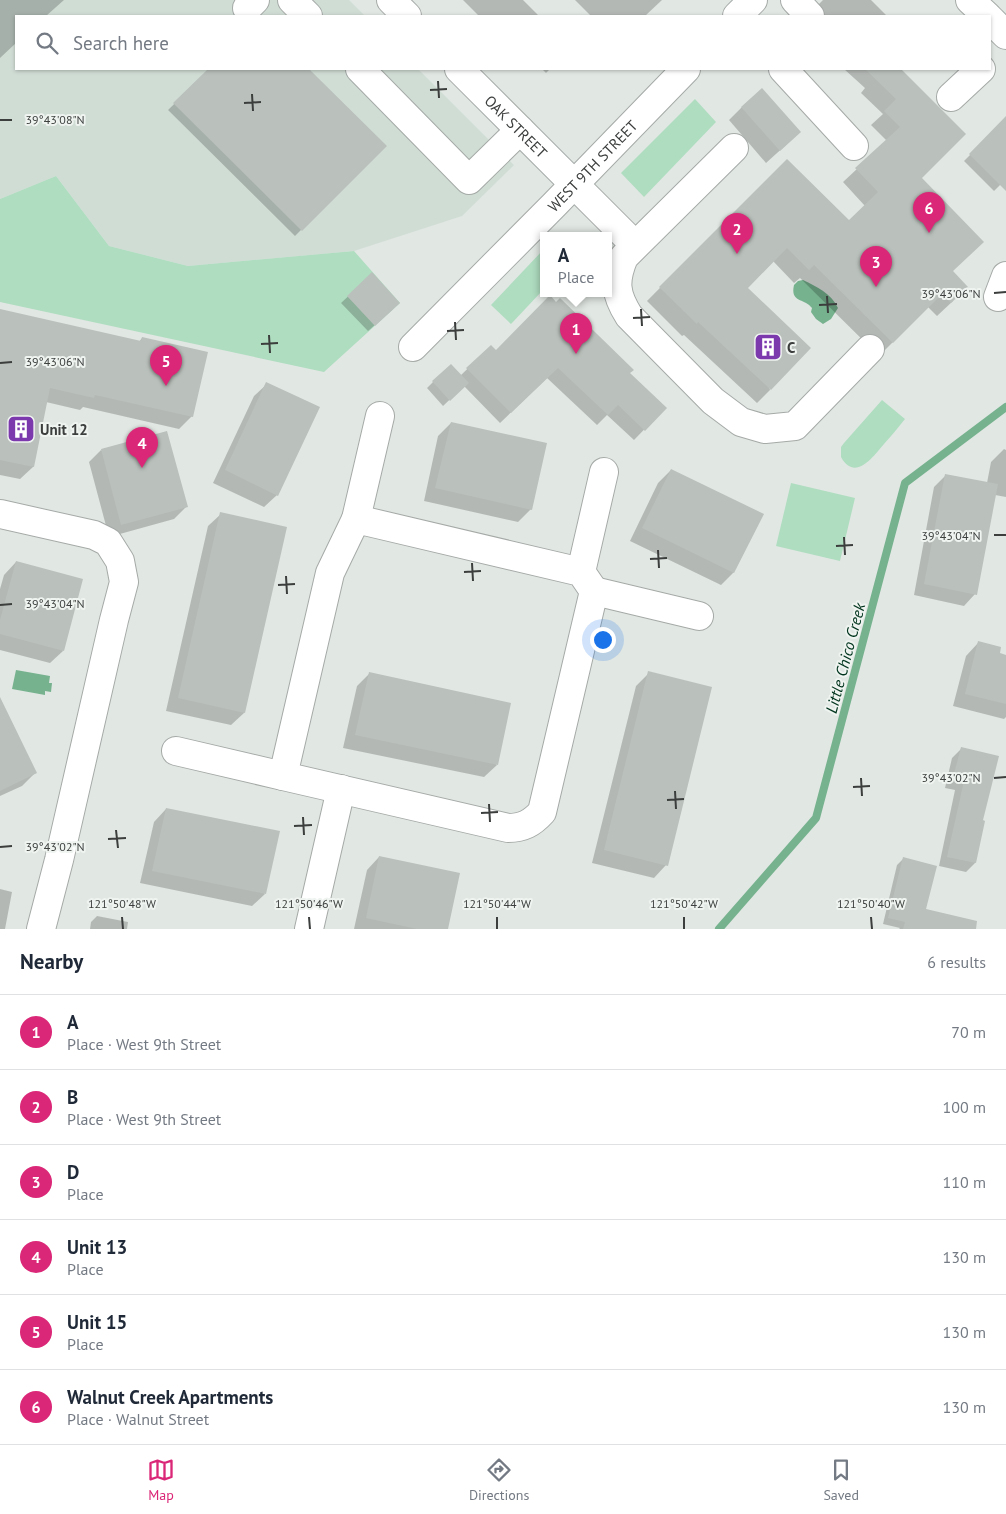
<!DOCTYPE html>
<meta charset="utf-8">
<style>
body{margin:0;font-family:"PT Sans",sans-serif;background:#f6f6f7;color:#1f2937}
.you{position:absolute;left:602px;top:639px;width:18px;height:18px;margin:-12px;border:4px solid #fff;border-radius:50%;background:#1a73e8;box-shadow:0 0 0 8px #1a73e833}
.badge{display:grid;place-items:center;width:32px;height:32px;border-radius:50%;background:#db2777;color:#fff;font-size:16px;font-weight:700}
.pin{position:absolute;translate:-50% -41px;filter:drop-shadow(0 1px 2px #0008)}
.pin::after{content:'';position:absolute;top:26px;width:18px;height:15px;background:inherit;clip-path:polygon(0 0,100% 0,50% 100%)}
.popup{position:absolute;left:540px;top:232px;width:72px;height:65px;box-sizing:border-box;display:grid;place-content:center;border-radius:0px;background:#fff;filter:drop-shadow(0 1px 4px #0005);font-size:16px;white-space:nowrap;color:#747a83}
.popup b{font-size:19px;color:#1f2937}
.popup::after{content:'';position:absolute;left:50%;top:100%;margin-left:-10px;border:10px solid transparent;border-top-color:#fff}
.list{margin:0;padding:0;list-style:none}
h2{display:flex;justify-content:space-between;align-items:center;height:65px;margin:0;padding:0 20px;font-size:21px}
h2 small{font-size:16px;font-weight:400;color:#747a83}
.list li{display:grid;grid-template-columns:32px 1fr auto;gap:15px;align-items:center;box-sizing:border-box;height:75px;padding:0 20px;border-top:1px solid #e0e1e3}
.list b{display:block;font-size:19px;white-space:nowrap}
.list p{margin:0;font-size:16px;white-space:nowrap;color:#747a83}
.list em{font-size:16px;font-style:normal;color:#747a83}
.icon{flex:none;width:28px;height:28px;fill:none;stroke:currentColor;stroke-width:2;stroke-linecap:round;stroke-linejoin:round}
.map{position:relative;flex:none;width:1006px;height:929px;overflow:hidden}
.search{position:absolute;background:#fff;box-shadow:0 1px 4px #0004;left:15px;right:15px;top:15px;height:55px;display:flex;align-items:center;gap:12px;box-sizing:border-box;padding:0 18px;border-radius:0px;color:#747a83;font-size:19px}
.sheet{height:515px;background:#fff}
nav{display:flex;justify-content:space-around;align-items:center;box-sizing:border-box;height:70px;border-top:1px solid #e0e1e3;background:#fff;font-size:14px;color:#747a83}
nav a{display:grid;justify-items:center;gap:2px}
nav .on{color:#db2777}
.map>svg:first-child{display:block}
</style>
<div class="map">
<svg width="1006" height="929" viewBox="0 0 1006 929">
<rect width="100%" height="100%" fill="#e1e7e3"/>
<path fill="#d0ddd5" d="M0 0H349L365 16H16V69H418L514 165 462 216 354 251 188 266 109 246 56 176 0 199Z"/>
<path fill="#afddc0" d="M695 99 716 122 644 197 621 173Z
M56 176 109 246 188 266 354 251 400 303 324 372 0 302V199Z
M543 250V290L511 324 491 305Z
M882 400 905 419C898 428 891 436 884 444 873 457 855 482 841 457V447L844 443Z
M791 483 855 498 840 561 776 546Z"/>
<path fill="#76b28e" d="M803 280C817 287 831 293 838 308L831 319 823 324 816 319 811 312 812 308C804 298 790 303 794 285L798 281Z
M16 670 50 676 49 683H52L51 692 45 691V695L12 689Z"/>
<path fill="#0003" d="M0 0H64L46 16H16V43L0 58Z
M463 0H523L539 16H479Z
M575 0H662L645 16H591Z
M823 0H871L887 16H811L809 14Z
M210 69H307L385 146 295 236 168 110Z
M542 69H550L546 73Z
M844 69H899L964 134 920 178 951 271 953 301 937 316 928 307 879 356 800 278 794 283 773 261 746 289 770 390 757 403 684 335 682 336 647 301 787 160 849 221 865 206 843 182 887 141 871 125 883 114 861 93 865 88Z
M742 107 787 144 766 163 729 120Z
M999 126 1006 133V179L994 191 964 161Z
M372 274 393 309 368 331 341 303Z
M0 310 139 342 142 338 192 416 179 429 83 407 80 410 46 402 33 467 20 479 0 475Z
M491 346 496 352 628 373 665 408 634 440 607 415 597 425 547 378 500 423 464 386 443 406 427 388 433 382 460 376Z
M267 384 277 495 264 507 213 483 254 396Z
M451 423 531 509 518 522 424 501 438 436Z
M1004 449 1006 450V497L995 495 975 594 964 606 914 595 934 487 946 475 987 483 991 462Z
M101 450 187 506 174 519 109 537 89 462Z
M671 470 762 514 733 573 721 585 630 541 658 483Z
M221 514 244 713 231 725 166 711 208 526Z
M16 562 63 651 50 663 0 650V589L4 575Z
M978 643 998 654 1006 656V717L1004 719 953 706 966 656Z
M649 673 666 865 654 878 592 863 636 686Z
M369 674 497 765 484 777 343 748 357 686Z
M0 715 35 773 22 786 0 796Z
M961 749 982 821 984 822 975 863 966 872 939 866 955 790 945 788 952 758Z
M166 809 265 894 252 906 140 883 154 822Z
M379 857 447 929H354L367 870Z
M903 859 925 910 953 929H899L900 928 883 924 897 865Z
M0 889 12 892 5 929H0Z
M97 916 128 922 127 929H90L91 922Z"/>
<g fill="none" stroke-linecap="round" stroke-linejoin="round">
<path stroke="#76b28e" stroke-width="8" d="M719 929 816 818 905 483 1006 407"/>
</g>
<path fill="#bac0bc" d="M208 69H309L387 146 302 231 173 103Z
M865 69H901L966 134 922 178 984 242 953 271 968 287 951 303 942 294 893 343 814 265 809 270 787 248 748 288 811 348 771 390 698 322 697 324 659 287 787 159 849 220 878 192 855 168 900 127 884 111 896 99Z
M762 88 801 132 780 151 741 107Z
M1006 116V191L969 154Z
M372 272 400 303 375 326 347 296Z
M550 295 556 302 560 298 634 370 630 373 667 408 645 431 618 405 608 415 558 368 511 413 466 368 491 345 496 350Z
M0 309 141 341 142 337 208 352 193 417 95 395 94 398 50 388 34 467 0 460Z
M451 364 469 383 450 401 432 381Z
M266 382 320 407 278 496 225 470Z
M451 422 547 443 532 510 435 488Z
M167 431 188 507 121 525 101 449Z
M671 469 764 514 734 573 642 528Z
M945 474 998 484 977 595 924 584Z
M220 512 287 527 245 713 178 698Z
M16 561 83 579 64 651 0 634V620Z
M978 641 1001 647 1000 653 1006 655V704L965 694Z
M648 671 712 687 668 866 604 850Z
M369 672 511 703 498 765 355 735Z
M0 697 37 773 0 791Z
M961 747 999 756 983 820 985 821 976 863 947 857 964 781 953 778Z
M166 808 280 831 266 894 152 871Z
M379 856 460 873 448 929H417L366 918Z
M903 857 937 866 926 909 977 921 976 929H903L905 922 888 918Z"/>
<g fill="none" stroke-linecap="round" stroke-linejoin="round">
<defs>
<g id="minor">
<path d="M292 0 308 16"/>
<path d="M391 0 407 16"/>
<path d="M795 0 810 16"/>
<path d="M970 0 987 16"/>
<path d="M247 8 255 0"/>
<path d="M737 16 753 0"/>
<path d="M990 19 1006 35"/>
<path d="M360 69 469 180 520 130"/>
<path id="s1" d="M459 69 635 245"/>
<path d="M783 69 854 146"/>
<path d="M951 97 981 69"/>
<path d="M734 148 624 257C614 281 615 294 629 316L713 401 741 422 765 429 795 426 870 349"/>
<path d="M998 297 1006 276"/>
<path id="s2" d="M413 347 554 205 686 69"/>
<path d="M0 514 94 535 108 542 120 561 124 582 114 620 59 860 41 929"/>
<path d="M356 519 581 572 594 591 542 812C532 823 523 828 508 828L283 776 330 573Z"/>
<path d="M356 519 380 416"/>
<path d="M581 572 604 472"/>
<path d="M594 591 699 616"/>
<path d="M176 751 283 776"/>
<path d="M309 929 341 789"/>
</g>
</defs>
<use href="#minor" stroke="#a5aaa7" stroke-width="30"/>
<use href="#minor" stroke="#fff" stroke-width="28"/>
</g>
<path fill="none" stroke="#3b3e3c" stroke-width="2" d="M438 81 439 98M430 90 447 89M252 94 253 111M244 103 261 102M0 120H12M994 293 1006 292M827 296 828 313M819 305 837 304M641 309 642 326M633 318 650 317M455 322 456 340M447 331 464 330M269 335 270 353M261 344 278 343M0 363 12 362M994 535H1006M844 537 845 555M836 546 853 545M658 550 659 568M650 559 667 558M472 563 473 581M464 572 481 571M286 576 287 594M278 585 295 584M0 605 12 604M861 778 862 796M994 778 1006 777M853 787 870 786M675 791 676 809M667 800 684 799M489 804 490 822M481 813 498 812M303 817 304 835M294 826 312 825M116 830 118 848M108 839 126 838M0 847 12 846M122 917 123 929M309 917 310 929M497 917V929M684 917V929M871 917 872 929"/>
<defs>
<symbol id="building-square" viewBox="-11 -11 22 22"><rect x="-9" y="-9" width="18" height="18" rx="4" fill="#7c39ad" stroke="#eff4f1"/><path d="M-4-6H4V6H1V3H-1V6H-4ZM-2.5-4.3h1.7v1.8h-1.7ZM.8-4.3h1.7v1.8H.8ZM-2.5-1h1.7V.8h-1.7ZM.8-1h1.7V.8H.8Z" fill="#fff"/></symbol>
</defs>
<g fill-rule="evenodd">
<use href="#building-square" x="752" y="331" width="32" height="32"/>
<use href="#building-square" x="5" y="413" width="32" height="32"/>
</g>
<g text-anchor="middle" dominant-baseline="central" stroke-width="4" stroke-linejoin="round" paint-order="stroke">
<g font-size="15" fill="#3b3e3c" stroke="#eff4f1">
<text stroke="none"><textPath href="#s1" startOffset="81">OAK STREET</textPath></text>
<text stroke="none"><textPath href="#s2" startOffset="255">WEST 9TH STREET</textPath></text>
</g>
<g font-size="15" font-weight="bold" fill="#3b3e3c" stroke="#eff4f1" text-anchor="start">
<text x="787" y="347">C</text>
<text x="40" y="429">Unit 12</text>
</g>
<g font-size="16" font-style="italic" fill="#01341d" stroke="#eff4f1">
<text transform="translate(845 658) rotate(-75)">Little Chico Creek</text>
</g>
</g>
<g font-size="12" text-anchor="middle" fill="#3b3e3c" stroke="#eff4f1" stroke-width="4" stroke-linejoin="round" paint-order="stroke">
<text x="55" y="124">39°43'08"N</text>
<text x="951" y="298">39°43'06"N</text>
<text x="55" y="366">39°43'06"N</text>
<text x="951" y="540">39°43'04"N</text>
<text x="55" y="608">39°43'04"N</text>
<text x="951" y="782">39°43'02"N</text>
<text x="55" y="851">39°43'02"N</text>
<text x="122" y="908">121°50'48"W</text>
<text x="309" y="908">121°50'46"W</text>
<text x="497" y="908">121°50'44"W</text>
<text x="684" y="908">121°50'42"W</text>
<text x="871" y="908">121°50'40"W</text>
</g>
</svg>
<div class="you"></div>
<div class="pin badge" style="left:576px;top:354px">1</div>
<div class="popup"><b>A</b>Place</div>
<div class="pin badge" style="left:737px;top:254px">2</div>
<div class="pin badge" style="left:876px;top:287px">3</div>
<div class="pin badge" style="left:142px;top:468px">4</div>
<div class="pin badge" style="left:166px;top:386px">5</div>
<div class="pin badge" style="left:929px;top:233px">6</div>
<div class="search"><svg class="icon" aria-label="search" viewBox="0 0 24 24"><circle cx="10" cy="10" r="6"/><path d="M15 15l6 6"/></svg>Search here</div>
</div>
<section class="sheet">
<h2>Nearby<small>6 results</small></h2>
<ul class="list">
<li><span class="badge">1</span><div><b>A</b><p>Place · West 9th Street</p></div><em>70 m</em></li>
<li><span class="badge">2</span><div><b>B</b><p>Place · West 9th Street</p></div><em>100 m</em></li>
<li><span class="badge">3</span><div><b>D</b><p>Place</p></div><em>110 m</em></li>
<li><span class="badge">4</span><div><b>Unit 13</b><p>Place</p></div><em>130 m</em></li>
<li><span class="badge">5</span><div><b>Unit 15</b><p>Place</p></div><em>130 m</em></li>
<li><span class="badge">6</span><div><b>Walnut Creek Apartments</b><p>Place · Walnut Street</p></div><em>130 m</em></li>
</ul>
</section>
<nav>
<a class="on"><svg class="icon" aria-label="map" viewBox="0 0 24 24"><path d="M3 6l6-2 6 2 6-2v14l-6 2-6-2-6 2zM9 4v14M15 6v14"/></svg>Map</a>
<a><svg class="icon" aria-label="directions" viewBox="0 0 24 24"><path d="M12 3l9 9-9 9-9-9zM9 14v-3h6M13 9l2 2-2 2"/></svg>Directions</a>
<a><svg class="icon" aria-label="saved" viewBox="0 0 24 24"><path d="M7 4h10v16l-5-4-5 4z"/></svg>Saved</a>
</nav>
